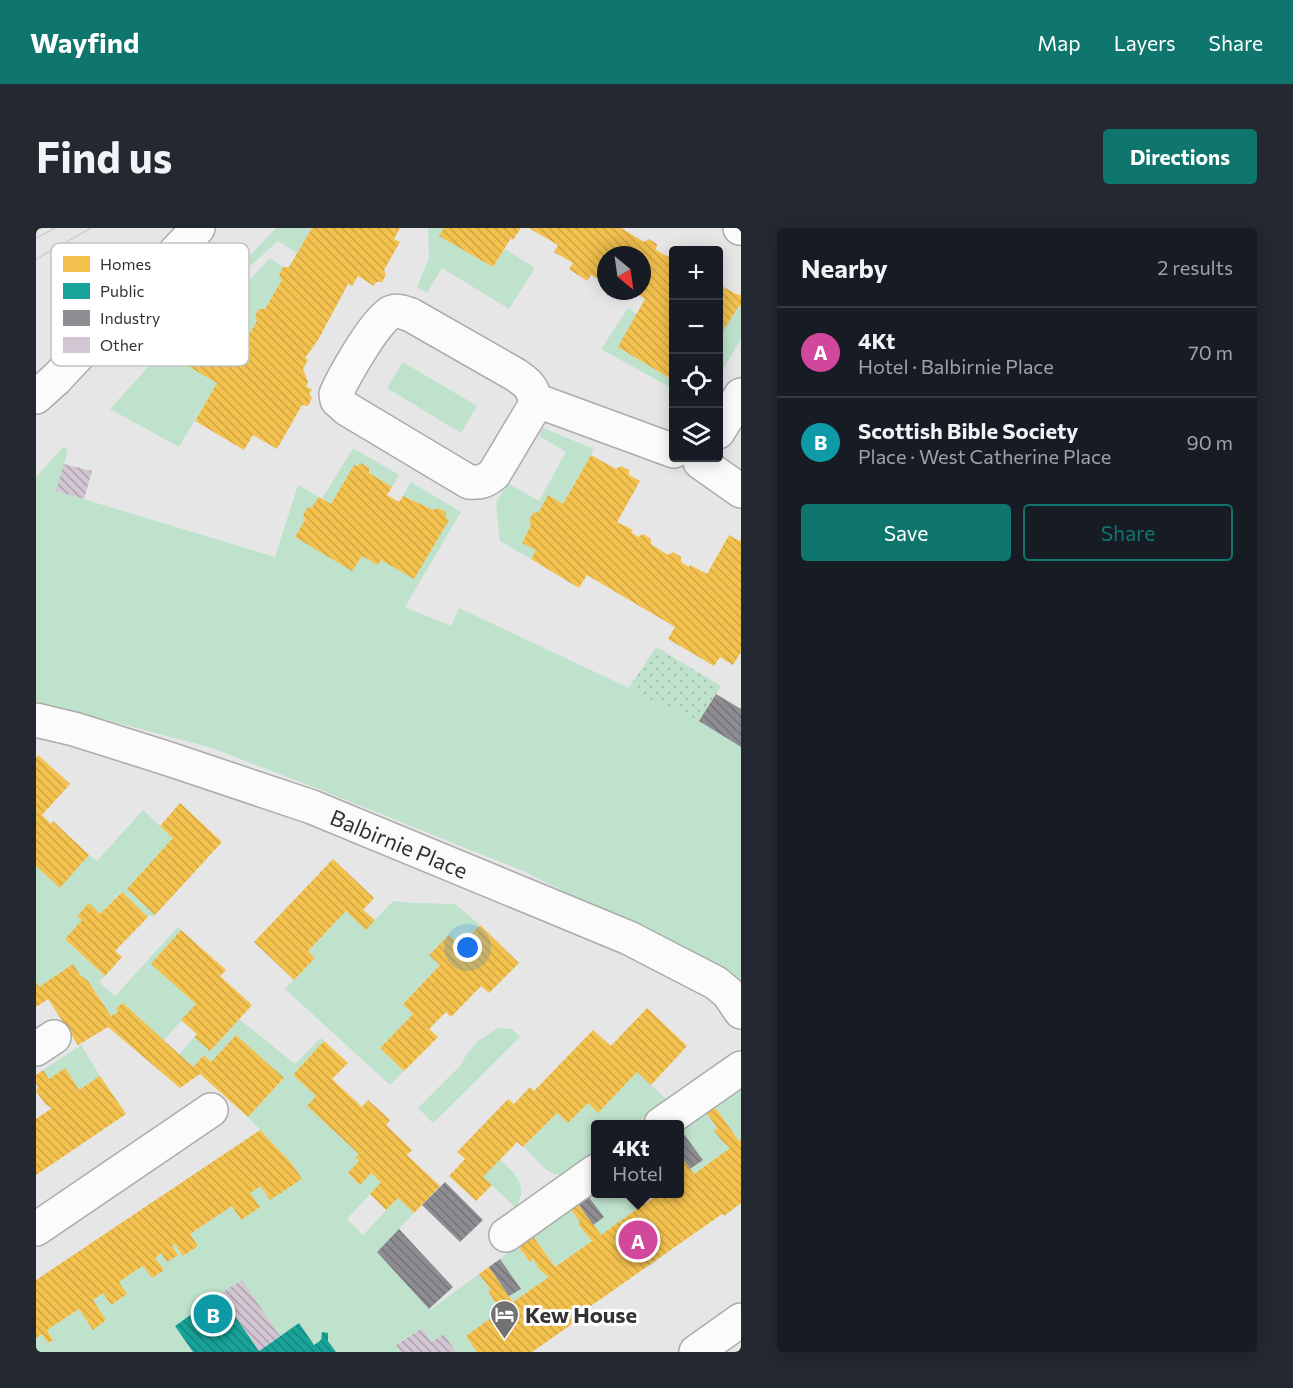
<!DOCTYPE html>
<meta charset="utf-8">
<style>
body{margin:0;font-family:Commissioner,sans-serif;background:#242831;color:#f1f3f6}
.controls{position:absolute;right:18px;top:18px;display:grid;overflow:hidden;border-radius:6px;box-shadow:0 3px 15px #0003}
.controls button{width:54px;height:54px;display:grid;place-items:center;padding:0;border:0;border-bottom:2px solid #363941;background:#171b24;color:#f1f3f6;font:30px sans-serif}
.compass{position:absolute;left:561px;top:18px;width:54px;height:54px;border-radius:50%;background:#171b24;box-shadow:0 3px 15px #0003;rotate:151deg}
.you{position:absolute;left:432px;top:720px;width:21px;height:21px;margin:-15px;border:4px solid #fff;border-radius:50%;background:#1a73e8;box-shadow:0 0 0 9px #1a73e833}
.badge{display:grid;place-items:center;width:39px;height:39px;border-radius:50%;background:#0f766e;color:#fff;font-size:20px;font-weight:700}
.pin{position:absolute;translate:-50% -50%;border:3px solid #fff;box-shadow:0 2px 6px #0006}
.popup{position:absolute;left:555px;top:892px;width:93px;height:78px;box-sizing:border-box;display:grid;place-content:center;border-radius:6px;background:#171b24;filter:drop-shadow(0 2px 4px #0005);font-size:20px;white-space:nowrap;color:#9ea1a6}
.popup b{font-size:22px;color:#f1f3f6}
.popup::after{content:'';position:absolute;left:50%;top:100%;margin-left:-12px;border:12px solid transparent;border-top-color:#171b24}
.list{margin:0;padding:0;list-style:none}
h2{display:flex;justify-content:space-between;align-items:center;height:78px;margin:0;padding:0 24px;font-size:26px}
h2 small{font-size:20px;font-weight:400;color:#9ea1a6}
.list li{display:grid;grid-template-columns:39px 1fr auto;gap:18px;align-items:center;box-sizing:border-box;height:90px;padding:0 24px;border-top:2px solid #363941}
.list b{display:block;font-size:22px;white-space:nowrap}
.list p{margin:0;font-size:20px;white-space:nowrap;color:#9ea1a6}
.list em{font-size:20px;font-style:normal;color:#9ea1a6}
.actions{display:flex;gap:12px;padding:18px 24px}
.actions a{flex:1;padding:14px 0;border:2px solid #0f766e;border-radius:6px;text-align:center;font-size:21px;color:#0f766e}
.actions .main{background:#0f766e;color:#fff}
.icon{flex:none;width:33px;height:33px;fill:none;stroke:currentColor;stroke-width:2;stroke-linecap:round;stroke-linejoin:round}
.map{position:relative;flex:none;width:705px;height:1124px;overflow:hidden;border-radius:6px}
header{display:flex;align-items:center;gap:36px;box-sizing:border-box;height:84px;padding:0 30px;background:#0f766e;color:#fff}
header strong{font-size:28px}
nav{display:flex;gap:33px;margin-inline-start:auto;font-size:21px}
.intro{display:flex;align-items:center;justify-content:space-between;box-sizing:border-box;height:144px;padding:0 36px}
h1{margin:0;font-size:42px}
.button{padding:15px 27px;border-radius:6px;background:#0f766e;color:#fff;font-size:21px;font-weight:700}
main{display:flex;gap:36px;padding:0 36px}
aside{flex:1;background:#171b24;border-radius:6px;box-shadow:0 3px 15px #0003}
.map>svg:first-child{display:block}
</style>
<header>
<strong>Wayfind</strong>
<nav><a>Map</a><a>Layers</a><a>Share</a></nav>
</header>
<div class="intro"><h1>Find us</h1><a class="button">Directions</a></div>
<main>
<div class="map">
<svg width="705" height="1124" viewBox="0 0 705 1124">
<defs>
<pattern id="park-dots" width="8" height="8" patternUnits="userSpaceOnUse" patternTransform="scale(1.5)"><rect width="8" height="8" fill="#bfe2cd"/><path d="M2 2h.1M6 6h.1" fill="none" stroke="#a5c2b1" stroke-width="1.8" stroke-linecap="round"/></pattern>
<pattern id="homes-back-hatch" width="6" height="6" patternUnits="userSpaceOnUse" patternTransform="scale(1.5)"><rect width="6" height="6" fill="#f2c14e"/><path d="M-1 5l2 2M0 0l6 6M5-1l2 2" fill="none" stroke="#d0a645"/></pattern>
<pattern id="public-back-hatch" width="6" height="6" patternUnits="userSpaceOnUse" patternTransform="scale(1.5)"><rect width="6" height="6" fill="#17a398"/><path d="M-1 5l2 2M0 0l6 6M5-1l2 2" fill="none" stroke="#16857d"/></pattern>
<pattern id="industry-back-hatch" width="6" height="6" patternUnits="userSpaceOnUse" patternTransform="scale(1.5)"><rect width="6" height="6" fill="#8d8d92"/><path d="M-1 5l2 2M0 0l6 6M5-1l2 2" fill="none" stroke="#747478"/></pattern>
<pattern id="building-back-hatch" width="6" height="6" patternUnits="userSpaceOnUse" patternTransform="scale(1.5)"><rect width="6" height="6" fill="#d2c6d2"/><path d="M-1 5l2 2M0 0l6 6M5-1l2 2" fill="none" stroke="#aba1ab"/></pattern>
</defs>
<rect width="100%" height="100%" fill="#e7e6e7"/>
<path fill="#bfe2cd" d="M240 0H276L261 25 242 13 200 51 195 47Z
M392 0H408L404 8 457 39 469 21 499 40 473 81 406 40 391 65 381 59 393 30Z
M234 30 247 39 243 47 246 52 229 81H223L219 88 221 93 214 105 210 102 205 110 173 92 164 107H158L143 133 181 155 143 219 74 181 192 51 196 55 187 88 195 93 205 61Z
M703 78H705V111L683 148 682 111Z
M592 80 602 87 582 119 637 153V161L565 121Z
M367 134 441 178 425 205 351 160Z
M507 200 558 221 527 276 512 268 503 284 497 285 493 292 495 297 486 314 500 322 495 331 464 313 460 275 471 255 503 273 530 224 503 208Z
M27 219 32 221 21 263 239 329 262 257 283 269 276 279 271 280 267 287 269 292 259 309 316 342 326 328 342 337 345 332 413 292 410 290V284L402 280 397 282 367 268 375 254 425 284 369 379 415 398 423 380 663 493 705 519V765L687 744 487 643 285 562 173 519 0 474V249Z
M317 220 363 247 356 259 333 245V240L325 235 321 238 318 237 295 276 286 271Z
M107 582 137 610 91 661 119 687 117 689 114 687 112 689 85 664 64 686 53 676 41 687 46 692 29 711 69 748 63 754 79 768 142 699 145 702 115 736 160 776 127 813 87 775 80 780 82 784 75 788 52 753 44 747 37 737 3 759 0 754V638L24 659 53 627 61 633Z
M357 673 377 675 419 676 444 697 424 717 413 707 393 726 404 737 367 775 377 786 344 820 368 843 354 857 249 761 279 730 272 723 310 683 330 701Z
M203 791 259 836 285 810 288 813 257 847 280 868 272 878 323 926 319 929 323 933 312 946 324 957 335 945 345 954 311 991 327 1007 362 970 378 985 341 1024 394 1082 443 1046 455 1062 452 1064 459 1074 467 1081 430 1108 441 1124H420L408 1106 395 1114 386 1100 360 1116 365 1124H300L292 1113V1105H286L285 1112 278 1117 244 1108 206 1052 139 1098 157 1124H0V1110L6 1106 13 1115 17 1111 11 1102 43 1081 57 1101 70 1092 57 1072 67 1065 75 1077 91 1066 83 1054 107 1038 116 1050 127 1042 119 1030 125 1025 131 1034 141 1027 136 1018 139 1016 148 1028 162 1018 154 1006 196 978 205 992 223 979 214 965 225 958 265 951 256 936 212 889 248 851 200 807 175 834 168 827 157 839 143 827 158 809 174 823Z
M462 800 476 801 484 809 397 895 382 880 425 837 430 827 442 813Z
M45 817 64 848 43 862 29 841 13 851 7 842Z
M601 844 631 872 599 896H560V927C519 954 522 955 488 919L521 885 532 895 552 875 562 885Z
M705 859V912L703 913 678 878Z
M670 884 682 901 679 903 686 913 694 920 658 946 654 941 667 932 644 902Z
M464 931C479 947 493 956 480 980L447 949Z
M560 962V966H588L594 975 602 980 565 1007 557 997 567 989 552 968Z
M534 980 544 994 542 996 556 1013 519 1039 497 1008Z
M482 1018 493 1034 497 1031 504 1042 513 1049 477 1074 473 1068 485 1060 464 1031Z"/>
<path fill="url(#park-dots)" d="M620 419 685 458 663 493 592 461Z"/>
<path fill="url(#homes-back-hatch)" d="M276 0H364L358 11 364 14 348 42 350 47 346 54H340L338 58 322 48 316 58 312 56 282 112 269 130 272 132 267 141 272 154 270 158 276 162 273 165 276 170 272 178 266 177 241 221 217 207 208 222 159 193 181 155 143 133 158 107H164L173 92 205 110 210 102 214 105 221 93 219 88 223 81H229L246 52 243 47 247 39H253Z
M408 0H485L477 12 475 10 457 39 403 8Z
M493 0H585L608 14 613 11 621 16 620 22 638 32V153L582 119 609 71 596 63H606V27H570V56L555 47 551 53 533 41 537 35 518 24 522 17Z
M682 56 700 66 705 67V78H703L682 111Z
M555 227 580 241 585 238 593 242V247L604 253 581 294 597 302 595 304 602 309 607 306 615 311V316L632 327 637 324 645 329V334L653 339 654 337 671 346 693 307 703 313 705 311V424L697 437 684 429 678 438 632 411 639 399 551 347 543 360 495 331 500 322 486 315 495 297 493 292 497 285 503 284 512 267 527 276Z
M325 235 333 240V245L356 259 351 267 363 274 367 268 397 282 402 280 410 284V290L413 292 378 351 345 332 342 337 326 328 316 343 259 309 269 292 267 287 271 280 276 279 283 269 295 276 318 237 321 238Z
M2 527 34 556 6 587 15 596 17 593 53 627 24 660 0 638V530Z
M144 575 186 614 119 687 91 661 137 610 124 598Z
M297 631 338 670 327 682 339 692 330 702 310 683 272 723 279 730 258 752 218 714Z
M86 664 112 689 79 723 86 729 69 748 29 711 46 692 41 688 53 675 64 686Z
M444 697 483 735 453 765 445 758 415 789 410 784 393 801 402 809 368 843 344 820 377 786 367 776 404 737 393 727 413 707 424 717Z
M145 702 190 742 184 748 216 777 174 823 158 809 161 806 145 792 160 776 115 736Z
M37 736 44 747 52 753 75 788 82 784 80 780 87 775 157 839 168 827 175 834 200 807 248 850 212 889 164 846 144 860 72 799 42 817 12 771 0 779V754L3 759Z
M611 780 651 818 615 857 601 844 562 885 552 875 532 895 521 885 487 919 481 914 447 949 456 957 440 973 413 948 429 931 421 924 472 871 478 876 494 859 498 863 557 802 575 818Z
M288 813 312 835 296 851 326 879 332 872 354 892 350 897 376 922 371 927 404 958 378 985 362 970 350 982 334 966 345 954 335 945 324 957 312 945 323 933 319 929 323 926 271 878 280 868 257 847Z
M29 840 43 862 64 848 90 886 0 947V891L16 880 10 877 0 863 2 859 0 855V847L7 842 13 851Z
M678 878 703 913 705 912V975L688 988 686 986 572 1066 549 1082 552 1085 496 1124H441L430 1108 467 1081 459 1074 452 1063 455 1062 443 1046 453 1039 477 1074 513 1049 504 1042 497 1031 494 1034 482 1018 497 1008 519 1039 556 1013 542 996 544 994 534 980 542 975 565 1007 602 980 594 975 588 966H603L610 975 623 966H644V951L647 949 644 947V927L658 946 694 920 686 913 678 902 682 901 670 884Z
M224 902 256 936 266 951 234 972 225 958 214 965 224 979 205 992 196 978 154 1006 162 1018 147 1028 139 1016 136 1018 142 1027 131 1034 125 1025 119 1030 128 1042 116 1050 107 1038 99 1043 83 1054 91 1066 75 1077 67 1065 57 1072 70 1092 57 1102 43 1081 11 1102 17 1112 12 1115 6 1106 0 1110V1052Z"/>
<path fill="url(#public-back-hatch)" d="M184 1066 223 1123 263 1095 278 1117 285 1112 286 1104 292 1105V1113L300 1124H157L139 1098Z"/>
<path fill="url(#industry-back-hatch)" d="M680 466 705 481V519L663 493Z
M644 901 667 932 654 941 644 927Z
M409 954 447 992 424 1014 386 977Z
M552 968 568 989 557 997 542 975Z
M363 1001 417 1059 393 1081 341 1024Z
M464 1031 485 1061 473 1068 453 1039Z"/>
<path fill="url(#building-back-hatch)" d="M28 236 56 243 48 271 20 263Z
M206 1052 244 1108 223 1123 184 1066Z
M386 1100 395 1114 408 1106 420 1124H365L360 1117Z"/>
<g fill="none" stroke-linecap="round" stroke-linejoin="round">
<defs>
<g id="minor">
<path d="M704 0H705"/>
<path d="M0 169 20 151 162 0"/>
<path d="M499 172 498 179 458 246C450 253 444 255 433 254L311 181 301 172 300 166C307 150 341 89 356 84 363 82 369 85 375 87L480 147C490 154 497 159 499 172L638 223"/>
<path d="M682 204 705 167"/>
<path d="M664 234 705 263"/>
<path id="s1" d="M0 492 38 501 130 530 276 579 593 710 680 755 692 765 705 784"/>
<path d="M0 821 18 809"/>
<path d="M625 896 705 840"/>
<path d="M0 1001 175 882"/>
<path d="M470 1007 560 943"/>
</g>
<path id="major" d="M660 1124 705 1092"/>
</defs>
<use href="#minor" stroke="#ababab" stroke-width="36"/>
<use href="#major" stroke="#ababab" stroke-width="36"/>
<use href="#minor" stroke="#fbfbfb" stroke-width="33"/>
<use href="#major" stroke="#fbfbfb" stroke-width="33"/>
<path stroke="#cfcecf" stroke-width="1.5" d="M0 10 19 0
M0 31 55 0"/>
</g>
<defs>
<symbol id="hotel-pin" viewBox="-11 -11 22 30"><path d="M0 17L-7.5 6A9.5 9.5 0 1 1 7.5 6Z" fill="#737173" stroke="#fff"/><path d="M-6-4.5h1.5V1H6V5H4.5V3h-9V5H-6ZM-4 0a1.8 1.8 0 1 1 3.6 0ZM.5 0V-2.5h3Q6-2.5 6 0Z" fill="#fff"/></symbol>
</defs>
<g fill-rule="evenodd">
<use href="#hotel-pin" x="452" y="1070" width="33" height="45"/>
</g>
<g text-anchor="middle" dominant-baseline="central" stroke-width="6" stroke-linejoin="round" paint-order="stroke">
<g font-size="22" fill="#343234" stroke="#fff">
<text stroke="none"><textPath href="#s1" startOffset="384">Balbirnie Place</textPath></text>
</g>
<g font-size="22" font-weight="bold" fill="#343234" stroke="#fff" text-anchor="start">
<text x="489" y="1086">Kew House</text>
</g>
</g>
<rect x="15" y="15" width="198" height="123" rx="9" fill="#fff" stroke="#c2c2c2" stroke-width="1.5"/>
<rect x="27" y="28" width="27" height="16" fill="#f2c14e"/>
<rect x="27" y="55" width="27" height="16" fill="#17a398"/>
<rect x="27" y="82" width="27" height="16" fill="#8d8d92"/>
<rect x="27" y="109" width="27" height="16" fill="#d2c6d2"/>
<g font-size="16" fill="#343234">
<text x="64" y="42">Homes</text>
<text x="64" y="69">Public</text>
<text x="64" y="96">Industry</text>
<text x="64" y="123">Other</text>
</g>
</svg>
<div class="controls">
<button>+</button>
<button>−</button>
<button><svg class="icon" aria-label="locate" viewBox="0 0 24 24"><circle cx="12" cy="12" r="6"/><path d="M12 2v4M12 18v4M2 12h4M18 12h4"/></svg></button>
<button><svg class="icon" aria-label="layers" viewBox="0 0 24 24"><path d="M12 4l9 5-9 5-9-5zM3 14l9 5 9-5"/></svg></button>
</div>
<svg class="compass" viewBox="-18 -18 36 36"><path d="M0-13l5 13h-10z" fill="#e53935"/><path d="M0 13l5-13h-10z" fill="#9ea1a6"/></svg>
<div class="you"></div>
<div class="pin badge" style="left:602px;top:1012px;background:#d1479c">A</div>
<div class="popup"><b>4Kt</b>Hotel</div>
<div class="pin badge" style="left:177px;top:1086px;background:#0f9aa8">B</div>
</div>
<aside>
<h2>Nearby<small>2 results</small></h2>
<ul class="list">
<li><span class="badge" style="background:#d1479c">A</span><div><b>4Kt</b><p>Hotel · Balbirnie Place</p></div><em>70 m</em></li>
<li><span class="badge" style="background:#0f9aa8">B</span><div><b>Scottish Bible Society</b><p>Place · West Catherine Place</p></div><em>90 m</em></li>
</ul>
<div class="actions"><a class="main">Save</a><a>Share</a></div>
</aside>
</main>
